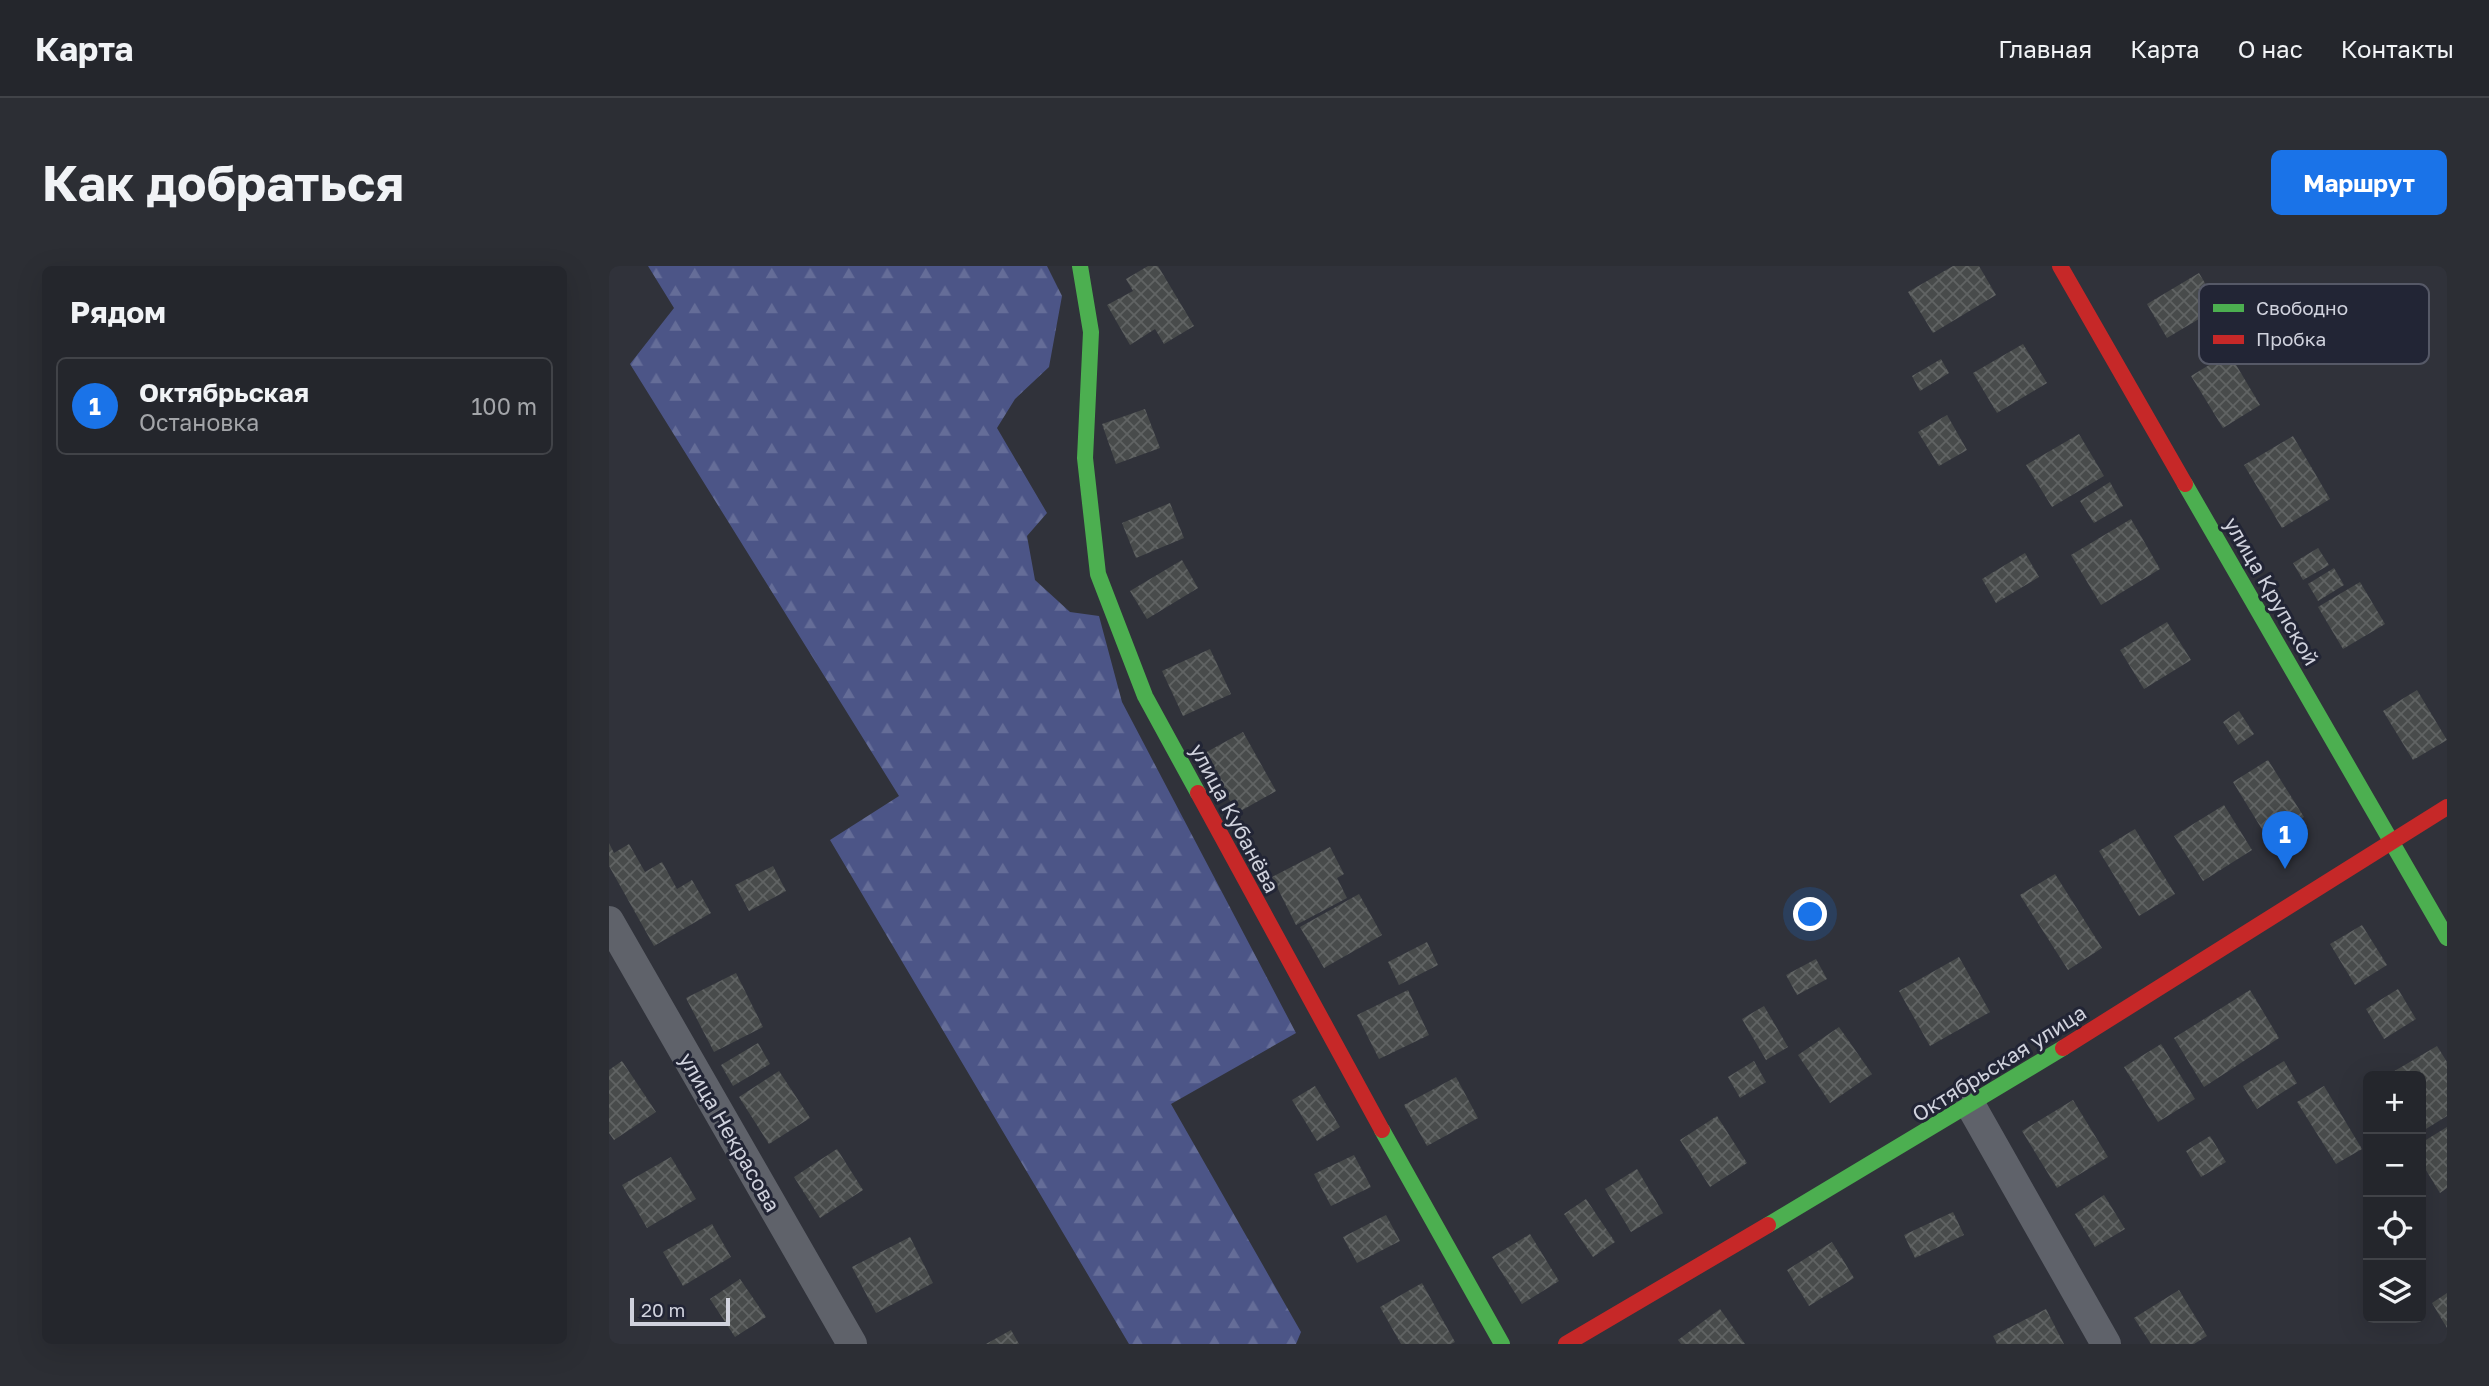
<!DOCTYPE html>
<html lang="ru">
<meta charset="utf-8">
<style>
body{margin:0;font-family:"Golos Text",sans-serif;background:#2c2e34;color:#f1f3f6}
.controls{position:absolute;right:21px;bottom:21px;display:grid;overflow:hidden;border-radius:10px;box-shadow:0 7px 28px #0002}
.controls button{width:63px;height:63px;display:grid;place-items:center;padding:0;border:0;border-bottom:2px solid #414348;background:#24262c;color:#f1f3f6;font:35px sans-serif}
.scale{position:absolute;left:21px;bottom:18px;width:100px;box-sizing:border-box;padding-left:7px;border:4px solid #d0d2dd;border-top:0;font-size:19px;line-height:24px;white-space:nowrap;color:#d0d2dd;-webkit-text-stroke:5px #222535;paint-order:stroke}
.you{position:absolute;left:1202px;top:649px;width:24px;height:24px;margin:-18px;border:5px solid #fff;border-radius:50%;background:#1a73e8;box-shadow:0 0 0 10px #1a73e833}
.badge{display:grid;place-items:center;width:46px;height:46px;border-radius:50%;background:#1a73e8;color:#fff;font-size:23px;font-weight:700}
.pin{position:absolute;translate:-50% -58px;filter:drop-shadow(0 2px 4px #0008)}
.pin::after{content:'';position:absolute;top:37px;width:24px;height:21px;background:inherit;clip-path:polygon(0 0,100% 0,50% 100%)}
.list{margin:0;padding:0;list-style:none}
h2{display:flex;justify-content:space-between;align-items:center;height:91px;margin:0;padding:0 28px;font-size:30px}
h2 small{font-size:23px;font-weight:400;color:#a3a5a9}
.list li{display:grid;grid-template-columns:46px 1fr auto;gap:21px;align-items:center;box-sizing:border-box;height:98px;margin:0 14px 14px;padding:0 14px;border:2px solid #414348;border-radius:10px}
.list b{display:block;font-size:26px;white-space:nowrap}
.list p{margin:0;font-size:23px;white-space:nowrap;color:#a3a5a9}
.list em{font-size:23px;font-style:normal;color:#a3a5a9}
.icon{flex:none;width:38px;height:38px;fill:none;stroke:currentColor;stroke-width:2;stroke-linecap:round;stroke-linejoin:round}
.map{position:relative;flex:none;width:1838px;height:1078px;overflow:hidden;border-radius:10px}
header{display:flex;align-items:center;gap:42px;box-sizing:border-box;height:98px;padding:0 35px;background:#24262c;border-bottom:2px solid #414348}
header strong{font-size:33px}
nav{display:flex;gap:38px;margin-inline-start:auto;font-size:24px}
.intro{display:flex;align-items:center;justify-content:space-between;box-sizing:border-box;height:168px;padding:0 42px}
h1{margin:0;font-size:49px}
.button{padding:18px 32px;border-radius:10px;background:#1a73e8;color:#fff;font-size:24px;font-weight:700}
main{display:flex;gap:42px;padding:0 42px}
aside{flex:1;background:#24262c;border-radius:10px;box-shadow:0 7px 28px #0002}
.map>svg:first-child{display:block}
</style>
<header>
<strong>Карта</strong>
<nav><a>Главная</a><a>Карта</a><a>О нас</a><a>Контакты</a></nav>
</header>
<div class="intro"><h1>Как добраться</h1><a class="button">Маршрут</a></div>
<main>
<aside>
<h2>Рядом<small></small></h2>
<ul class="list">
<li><span class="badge">1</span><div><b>Октябрьская</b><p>Остановка</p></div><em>100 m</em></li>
</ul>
</aside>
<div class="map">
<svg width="1838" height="1078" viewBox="0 0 1838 1078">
<defs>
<pattern id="forest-firs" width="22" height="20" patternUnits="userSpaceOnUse" patternTransform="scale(1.75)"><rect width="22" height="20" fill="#4c5587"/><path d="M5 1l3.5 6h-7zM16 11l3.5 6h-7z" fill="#656d98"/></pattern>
<pattern id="building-cross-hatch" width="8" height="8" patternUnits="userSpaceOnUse" patternTransform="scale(1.75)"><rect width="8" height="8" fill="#484b4b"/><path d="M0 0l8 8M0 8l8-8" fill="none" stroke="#616464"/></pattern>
</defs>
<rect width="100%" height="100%" fill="#30323a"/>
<path fill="url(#forest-firs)" d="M39 0H438L453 30 440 101 406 133 388 162 438 247 418 270 426 314 461 346 490 350 513 436 687 767 562 838 692 1066 687 1078H520L221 574 290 530 21 98 65 42Z"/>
<path fill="url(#building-cross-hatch)" d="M539 0H549L585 60 555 78 546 63 521 79 498 39 524 25 517 13Z
M1344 0H1370L1387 29 1324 67 1299 26Z
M1590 7 1610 41 1558 72 1538 38Z
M1414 78 1438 117 1388 147 1364 107Z
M1620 87 1651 139 1614 162 1582 110Z
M1332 93 1340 107 1311 125 1303 110Z
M536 143 551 182 507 198 493 158Z
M1338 149 1358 184 1330 200 1309 166Z
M1470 168 1495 210 1443 241 1417 199Z
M1684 170 1721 233 1673 262 1635 199Z
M1501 216 1514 240 1485 257 1471 235Z
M561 237 575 272 527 292 513 257Z
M1522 253 1551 303 1492 339 1462 289Z
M1709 282 1720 299 1694 314 1684 297Z
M1416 287 1430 311 1387 337 1373 313Z
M573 294 589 322 538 353 521 325Z
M1725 302 1735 319 1709 335 1699 318Z
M1751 316 1776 358 1734 383 1709 341Z
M1558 356 1582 394 1535 423 1511 384Z
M601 383 622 428 574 450 553 405Z
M1808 424 1838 474 1804 494 1774 445Z
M1630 445 1645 468 1629 479 1614 456Z
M634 466 667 525 628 547 594 488Z
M1659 494 1695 551 1659 573 1624 516Z
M1615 539 1643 584 1594 615 1565 570Z
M1526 563 1566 628 1530 650 1490 585Z
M0 577 5 587 20 578 36 606 53 596 68 623 83 614 102 647 45 680 0 600Z
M721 581 735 608 728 612 738 632 687 659 663 611Z
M164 600 177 625 140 645 126 619Z
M1446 608 1493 682 1459 704 1411 629Z
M750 628 773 669 715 702 691 661Z
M1753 659 1778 699 1746 719 1721 678Z
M818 676 829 699 790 719 779 696Z
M1350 691 1381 746 1321 780 1290 725Z
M1207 693 1218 713 1188 729 1177 709Z
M127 707 154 761 105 786 77 732Z
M1789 723 1807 753 1775 773 1757 743Z
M799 724 820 769 770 793 748 749Z
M1641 724 1670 772 1595 821 1565 772Z
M1155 740 1179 781 1157 794 1133 753Z
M1230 761 1263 808 1221 837 1189 789Z
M149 777 161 798 124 820 112 799Z
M1552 778 1586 833 1549 856 1515 801Z
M1828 780 1838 796V850L1812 866V810H1777Z
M13 795 47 846 5 874 0 867V804Z
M1145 795 1157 816 1131 832 1119 811Z
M1675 795 1688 817 1648 843 1634 820Z
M170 805 201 852 160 878 130 831Z
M847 811 869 852 818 880 795 839Z
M706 820 731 861 708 875 683 834Z
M1715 820 1753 883 1727 898 1688 836Z
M1464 834 1499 891 1448 922 1413 865Z
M1108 850 1138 897 1101 921 1071 874Z
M1838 861V922L1831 927 1812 896V877Z
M1601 870 1617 896 1592 911 1577 885Z
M228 883 254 924 211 952 185 911Z
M745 889 762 921 722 940 705 908Z
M62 891 87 933 38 962 13 919Z
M1028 903 1054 947 1022 966 996 923Z
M1495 929 1516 963 1486 981 1466 948Z
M977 933 1006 976 984 991 955 948Z
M1344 946 1355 969 1306 992 1295 969Z
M777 949 791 975 748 997 734 971Z
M103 958 122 991 74 1020 54 986Z
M921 968 950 1015 913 1038 883 991Z
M301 971 324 1017 267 1047 243 1001Z
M1223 976 1245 1012 1200 1040 1178 1004Z
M131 1013 157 1051 126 1071 101 1033Z
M813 1017 846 1076 842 1078H792L771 1041Z
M1570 1024 1598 1070 1585 1078H1542L1525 1052Z
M1838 1027V1062L1823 1037Z
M1111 1043 1136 1078H1072L1069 1074Z
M1437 1043 1455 1078H1388L1384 1070Z
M402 1064 410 1078H377Z"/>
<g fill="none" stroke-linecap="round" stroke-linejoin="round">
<path stroke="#5f626a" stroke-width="30" d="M0 655 243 1078
M1362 840 1497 1078"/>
<path stroke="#4caf50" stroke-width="16" d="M471 0 482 66 476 192 489 308 536 430 589 527
M1576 218 1838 672
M773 864 893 1078
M1159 959 1454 782"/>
<path stroke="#c62828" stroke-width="16" d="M1451 0 1576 218
M589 527 773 864
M1454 782 1838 541
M957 1078 1159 959"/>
</g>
<g text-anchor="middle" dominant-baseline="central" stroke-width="6" stroke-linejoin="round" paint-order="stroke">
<g font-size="21" fill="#d0d2dd" stroke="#222535">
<text transform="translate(1663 325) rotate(60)">улица Крупской</text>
<text transform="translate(626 552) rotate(62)">улица Кубанёва</text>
<text transform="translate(1390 797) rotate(-32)">Октябрьская улица</text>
<text transform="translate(121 866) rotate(60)">улица Некрасова</text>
</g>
</g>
<rect x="1590" y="18" width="230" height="80" rx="10" fill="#222535" stroke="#565967" stroke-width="2"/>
<rect x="1604" y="38" width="31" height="8" fill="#4caf50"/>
<rect x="1604" y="69" width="31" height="9" fill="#c62828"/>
<g font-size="19" fill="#d0d2dd">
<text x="1647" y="49">Свободно</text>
<text x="1647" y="80">Пробка</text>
</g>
</svg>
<div class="controls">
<button>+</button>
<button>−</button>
<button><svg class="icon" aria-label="locate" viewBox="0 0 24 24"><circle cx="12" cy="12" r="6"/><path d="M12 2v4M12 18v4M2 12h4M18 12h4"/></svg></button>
<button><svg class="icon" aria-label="layers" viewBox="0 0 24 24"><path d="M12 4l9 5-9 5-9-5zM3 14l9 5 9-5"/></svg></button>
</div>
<div class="scale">20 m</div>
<div class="you"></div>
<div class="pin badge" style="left:1676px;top:603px">1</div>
</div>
</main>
